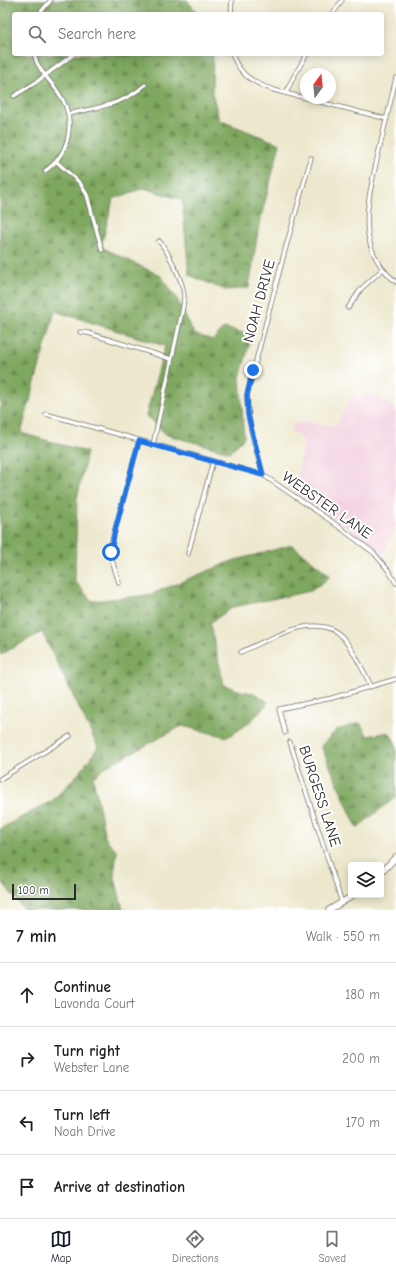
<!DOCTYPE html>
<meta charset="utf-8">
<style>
body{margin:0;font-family:"Comic Neue",sans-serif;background:#f2f2f2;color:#202124}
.controls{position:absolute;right:12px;bottom:12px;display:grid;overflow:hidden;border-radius:4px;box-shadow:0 2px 10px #0003}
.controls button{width:36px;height:36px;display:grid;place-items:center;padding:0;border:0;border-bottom:1px solid #e0e0e0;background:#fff;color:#202124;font:20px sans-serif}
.compass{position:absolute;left:300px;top:68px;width:36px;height:36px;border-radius:50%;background:#fff;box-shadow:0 2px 10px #0003;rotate:15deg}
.scale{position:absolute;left:12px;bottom:10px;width:64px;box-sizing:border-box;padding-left:4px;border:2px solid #2b2b2b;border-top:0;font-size:11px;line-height:14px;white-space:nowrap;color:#2b2b2b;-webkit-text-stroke:3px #fff;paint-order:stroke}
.stop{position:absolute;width:12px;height:12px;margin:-9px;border:3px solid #1a73e8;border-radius:50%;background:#fff}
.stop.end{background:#1a73e8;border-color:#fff;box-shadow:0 1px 4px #0008}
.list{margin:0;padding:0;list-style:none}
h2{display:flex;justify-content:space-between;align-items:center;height:52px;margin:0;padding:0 16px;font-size:17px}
h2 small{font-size:13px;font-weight:400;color:#757577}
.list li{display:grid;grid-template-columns:26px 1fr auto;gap:12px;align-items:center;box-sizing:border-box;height:64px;padding:0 16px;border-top:1px solid #e0e0e0}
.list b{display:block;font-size:15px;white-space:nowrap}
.list p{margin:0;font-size:13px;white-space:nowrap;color:#757577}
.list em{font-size:13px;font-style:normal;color:#757577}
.icon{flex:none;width:22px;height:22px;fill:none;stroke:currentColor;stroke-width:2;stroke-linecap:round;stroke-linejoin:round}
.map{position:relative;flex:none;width:396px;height:910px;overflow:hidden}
.search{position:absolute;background:#fff;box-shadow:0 2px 10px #0003;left:12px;right:12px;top:12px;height:44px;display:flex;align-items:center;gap:10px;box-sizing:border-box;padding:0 14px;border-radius:4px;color:#757577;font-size:15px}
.sheet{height:308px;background:#fff}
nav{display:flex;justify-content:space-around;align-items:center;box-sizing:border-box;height:56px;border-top:1px solid #e0e0e0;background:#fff;font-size:11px;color:#757577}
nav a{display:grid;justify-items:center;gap:2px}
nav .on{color:#111827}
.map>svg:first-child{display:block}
</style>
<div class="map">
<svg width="396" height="910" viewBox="0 0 396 910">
<defs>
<pattern id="forest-firs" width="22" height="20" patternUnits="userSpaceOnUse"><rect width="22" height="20" fill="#7ea75e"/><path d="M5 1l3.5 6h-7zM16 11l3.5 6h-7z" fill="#67884e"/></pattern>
</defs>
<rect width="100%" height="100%" fill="#fff"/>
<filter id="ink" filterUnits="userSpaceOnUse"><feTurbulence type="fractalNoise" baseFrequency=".025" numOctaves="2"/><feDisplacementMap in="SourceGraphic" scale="8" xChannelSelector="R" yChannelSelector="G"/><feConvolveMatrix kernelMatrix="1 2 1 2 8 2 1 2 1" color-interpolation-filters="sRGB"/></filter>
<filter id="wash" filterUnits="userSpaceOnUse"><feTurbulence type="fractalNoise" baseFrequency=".012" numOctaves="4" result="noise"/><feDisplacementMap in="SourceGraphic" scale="16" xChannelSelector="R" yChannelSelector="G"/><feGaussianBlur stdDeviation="0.9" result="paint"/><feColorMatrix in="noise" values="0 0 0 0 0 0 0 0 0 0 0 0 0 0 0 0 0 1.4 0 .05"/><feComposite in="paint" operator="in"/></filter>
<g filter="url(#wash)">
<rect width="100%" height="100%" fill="#ede8cd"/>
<path fill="#f3cfdf" d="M353 394 376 395 396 411V527L393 530 384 556 347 527 294 493 304 440 291 431 294 424 305 422 333 426 338 422Z"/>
<path fill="url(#forest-firs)" stroke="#546944" d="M0 0H187L198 14H14V54H213L212 92 219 120 280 144 259 225 249 288 225 290 189 275 182 200 144 188 113 199 101 247 161 276 175 295 194 334 213 340 224 328 252 335 240 378 244 438 230 452 167 435 146 416 165 346 55 311 21 433 87 452 77 499 75 581 92 601 149 595 232 561 292 545 331 576 311 591 233 607 210 623 224 685 241 691 254 693 268 702C256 718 244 728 227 737L182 726 107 766 93 777 105 837 117 852 114 874 123 910H24L0 879V829L53 800 79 773 98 747 42 632 0 655Z
M360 723 368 736 389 732 396 744V797L357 828 321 746 336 730Z"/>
</g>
<g filter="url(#ink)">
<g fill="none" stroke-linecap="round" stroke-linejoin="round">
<defs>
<path id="minor" d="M39 14 51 0
M231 14 232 0
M333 14 342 0
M34 54C37 69 50 80 58 92 77 118 71 153 45 171
M232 54C236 65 242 74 252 80 269 91 290 94 310 99 335 106 361 112 387 119
M396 78C390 104 384 130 378 155 368 201 353 247 396 282
M286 93 293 78 307 54
M14 96 35 83 74 54
M68 114C98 107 121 106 145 85
M57 162 80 183 87 195 102 250
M348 308 361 289 383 269
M80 332 88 333 171 359
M46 414 263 475 331 521 374 553 388 570 396 583
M153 445 182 312C183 307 184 302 184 296 184 283 168 251 159 241
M263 475C256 449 247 422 247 395L284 254 311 158
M188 554 213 461
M119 583 112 560 111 545 139 441
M241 652C269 640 318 609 343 638 355 652 363 670 371 686
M285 733 279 709 332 698 396 679
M290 742 342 903
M0 779 70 736"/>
<path id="primary" d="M381 873 396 857
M329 910 354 895"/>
</defs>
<use href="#minor" stroke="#6f6d64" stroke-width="5"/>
<use href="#primary" stroke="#6f6d64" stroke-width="7"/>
<use href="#minor" stroke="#fff" stroke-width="3.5"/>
<use href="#primary" stroke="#fff" stroke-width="5.5"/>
</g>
</g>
<g fill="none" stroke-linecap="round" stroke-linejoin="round" filter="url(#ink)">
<path stroke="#1a73e8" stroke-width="5" d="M111 552 114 534 139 441 263 475 248 415 247 395 253 370"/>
</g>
<g text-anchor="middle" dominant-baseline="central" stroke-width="4" stroke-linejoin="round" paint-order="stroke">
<g font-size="15" fill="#2b2b2b" stroke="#fff">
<text transform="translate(259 301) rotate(-75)">NOAH DRIVE</text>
<text transform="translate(327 505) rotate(35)">WEBSTER LANE</text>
<text transform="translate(320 796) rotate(72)">BURGESS LANE</text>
</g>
</g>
</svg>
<div class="controls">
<button><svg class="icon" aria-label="layers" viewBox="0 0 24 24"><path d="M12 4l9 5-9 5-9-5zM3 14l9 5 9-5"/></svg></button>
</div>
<svg class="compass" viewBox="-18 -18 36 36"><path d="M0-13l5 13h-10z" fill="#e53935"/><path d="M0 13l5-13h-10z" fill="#757577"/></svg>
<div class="scale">100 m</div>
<div class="stop" style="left:111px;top:552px"></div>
<div class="stop end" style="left:253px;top:370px"></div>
<div class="search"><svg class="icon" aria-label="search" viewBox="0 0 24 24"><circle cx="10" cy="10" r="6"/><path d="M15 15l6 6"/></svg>Search here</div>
</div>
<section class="sheet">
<h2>7 min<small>Walk · 550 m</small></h2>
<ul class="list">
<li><svg class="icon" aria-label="ahead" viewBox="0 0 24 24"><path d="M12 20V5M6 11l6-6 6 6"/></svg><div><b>Continue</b><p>Lavonda Court</p></div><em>180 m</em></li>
<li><svg class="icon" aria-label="right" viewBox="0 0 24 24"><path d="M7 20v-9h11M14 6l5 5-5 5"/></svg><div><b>Turn right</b><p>Webster Lane</p></div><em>200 m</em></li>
<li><svg class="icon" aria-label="left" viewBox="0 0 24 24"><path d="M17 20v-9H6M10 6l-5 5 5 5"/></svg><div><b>Turn left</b><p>Noah Drive</p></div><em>170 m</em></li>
<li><svg class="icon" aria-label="arrive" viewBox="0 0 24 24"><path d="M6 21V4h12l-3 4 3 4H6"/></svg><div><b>Arrive at destination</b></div></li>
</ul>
</section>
<nav>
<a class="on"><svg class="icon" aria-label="map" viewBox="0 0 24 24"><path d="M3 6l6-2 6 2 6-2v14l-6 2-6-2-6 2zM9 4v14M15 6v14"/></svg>Map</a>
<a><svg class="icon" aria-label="directions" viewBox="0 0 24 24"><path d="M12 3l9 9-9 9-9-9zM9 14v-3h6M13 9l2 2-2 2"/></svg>Directions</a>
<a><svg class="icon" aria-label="saved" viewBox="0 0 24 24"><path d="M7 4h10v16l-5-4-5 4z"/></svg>Saved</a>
</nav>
